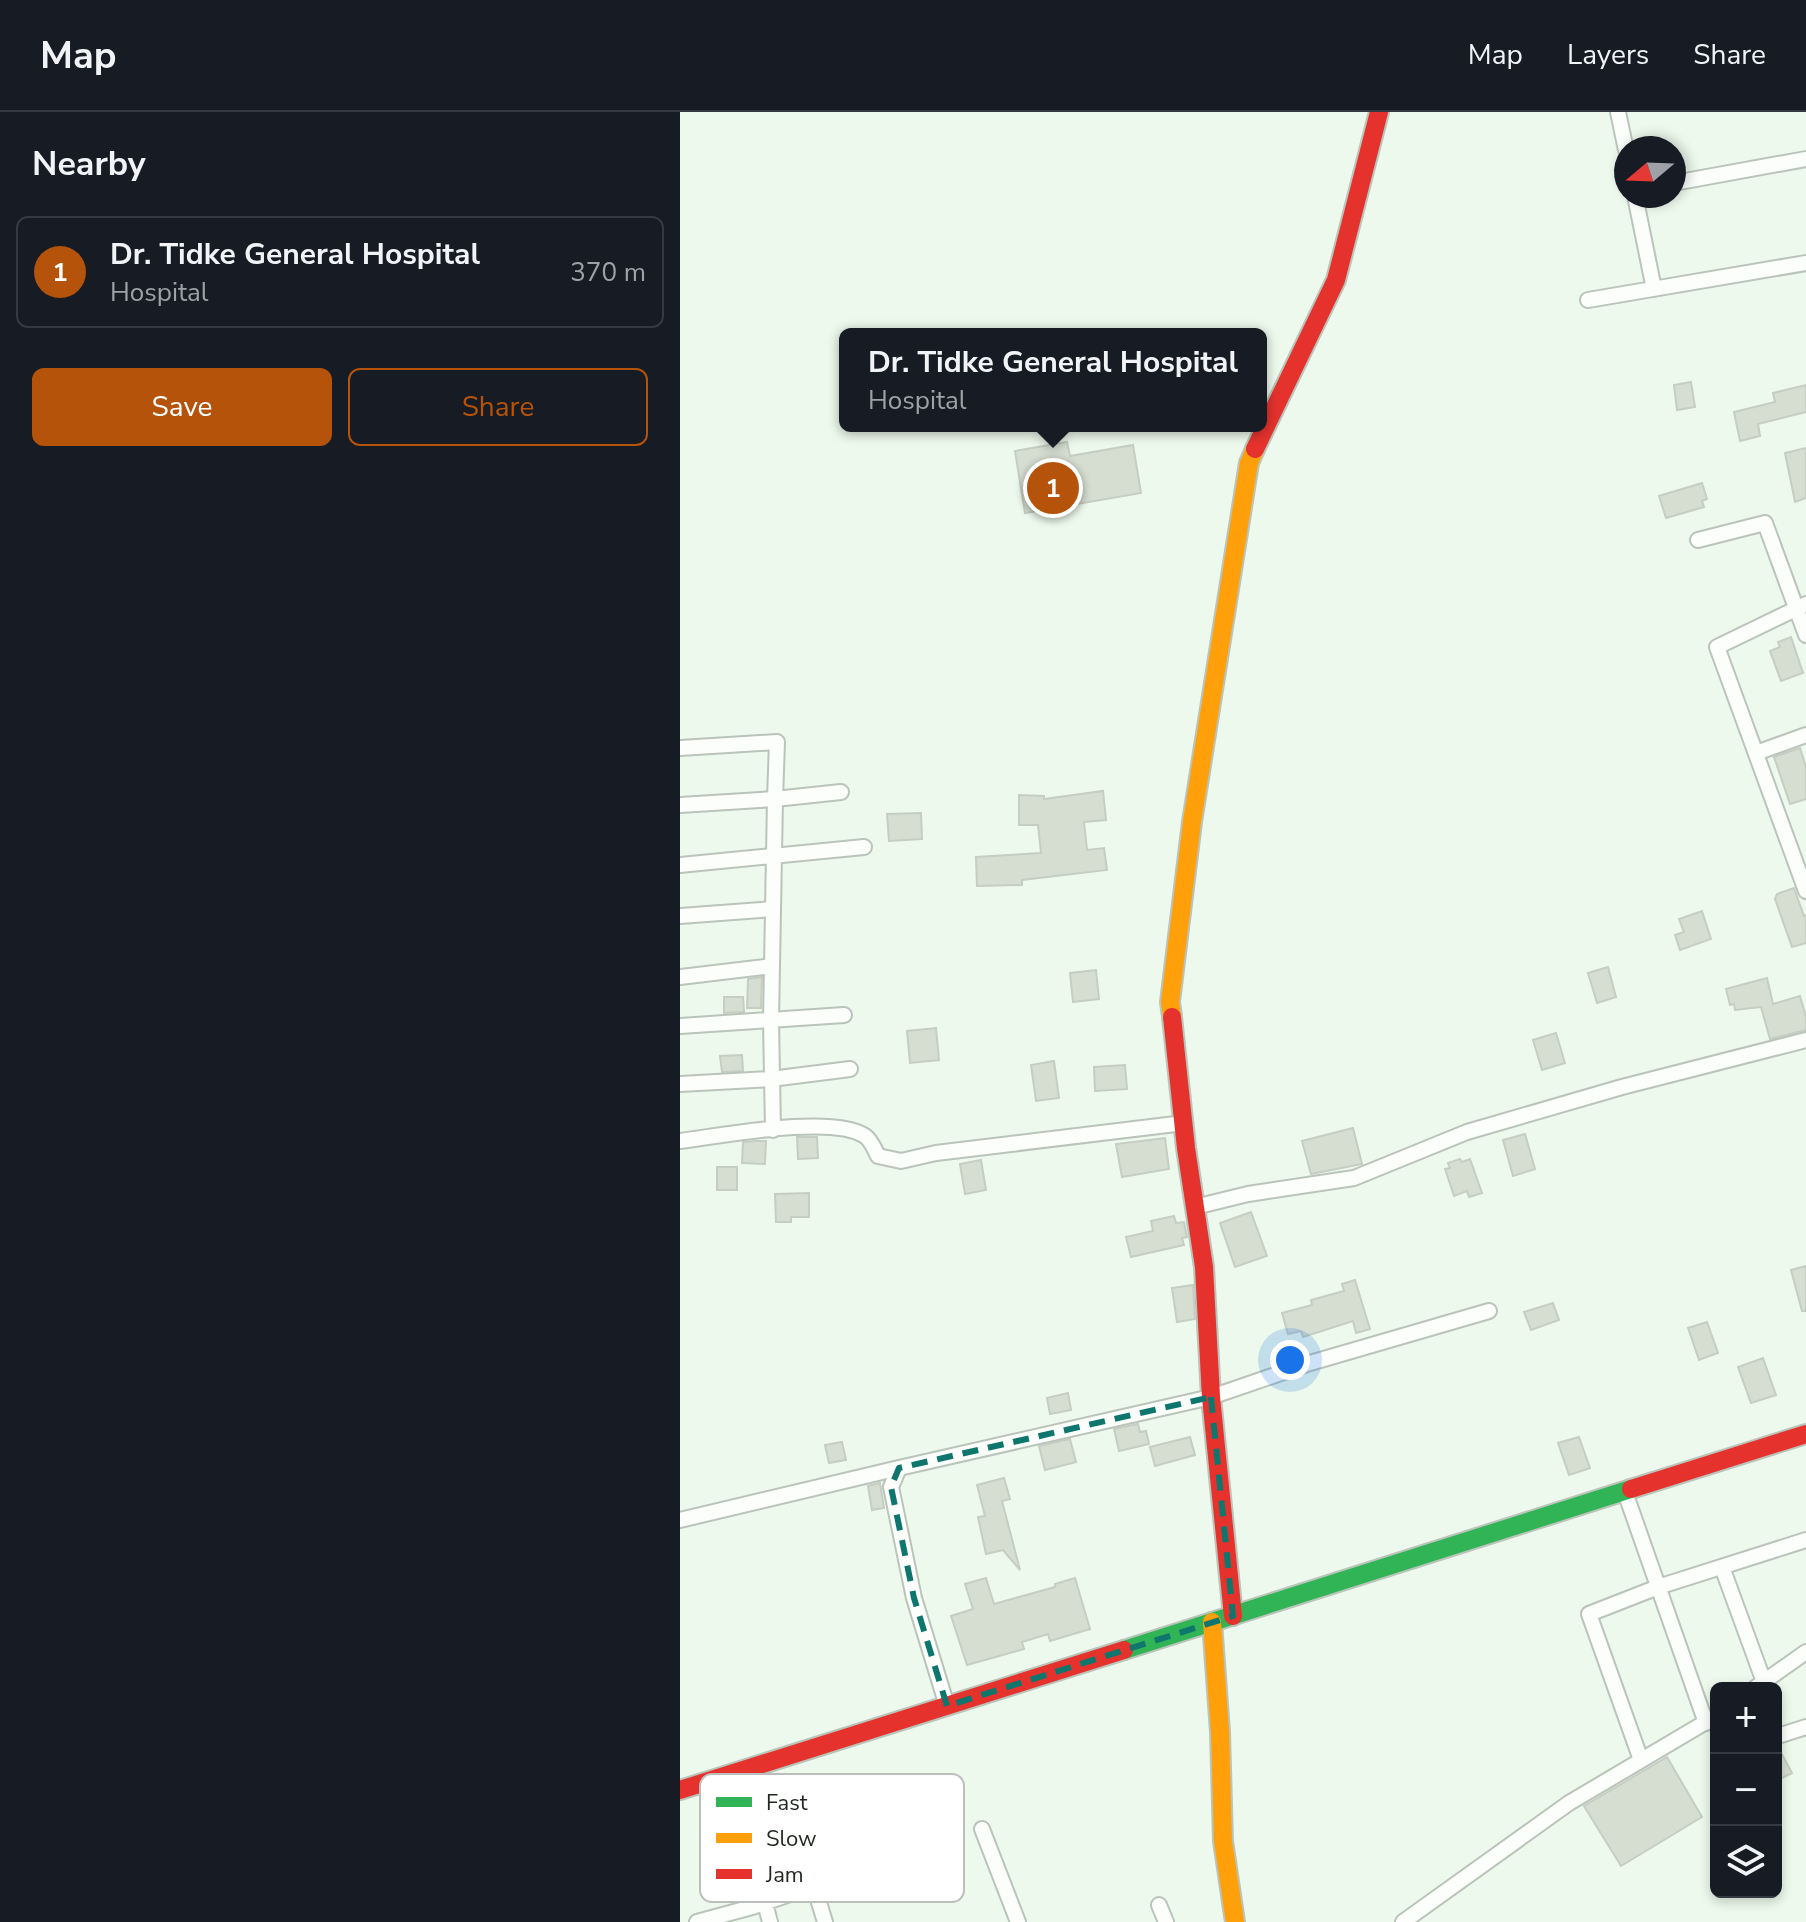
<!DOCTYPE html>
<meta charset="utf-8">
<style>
body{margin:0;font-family:"Nunito Sans",sans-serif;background:#242831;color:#f1f3f6}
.controls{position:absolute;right:24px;bottom:24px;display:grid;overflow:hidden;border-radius:12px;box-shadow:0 4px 12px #0003}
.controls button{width:72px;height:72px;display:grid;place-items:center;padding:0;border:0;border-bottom:2px solid #363941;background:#171b24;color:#f1f3f6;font:40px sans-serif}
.compass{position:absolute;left:934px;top:24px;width:72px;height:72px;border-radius:50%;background:#171b24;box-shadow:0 4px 12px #0003;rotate:251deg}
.you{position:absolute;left:610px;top:1248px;width:28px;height:28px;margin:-20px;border:6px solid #fff;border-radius:50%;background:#1a73e8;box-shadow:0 0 0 12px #1a73e833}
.badge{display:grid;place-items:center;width:52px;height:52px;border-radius:50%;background:#b45309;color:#fff;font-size:26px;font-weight:700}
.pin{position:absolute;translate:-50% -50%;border:4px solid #fff;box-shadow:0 2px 8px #0006}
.popup{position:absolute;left:159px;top:216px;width:428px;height:104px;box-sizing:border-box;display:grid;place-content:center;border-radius:12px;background:#171b24;filter:drop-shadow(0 2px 6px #0005);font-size:26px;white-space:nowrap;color:#9ea1a6}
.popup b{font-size:30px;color:#f1f3f6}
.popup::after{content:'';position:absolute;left:50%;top:100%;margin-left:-16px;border:16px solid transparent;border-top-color:#171b24}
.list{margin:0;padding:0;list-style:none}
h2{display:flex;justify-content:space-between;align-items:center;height:104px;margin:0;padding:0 32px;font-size:34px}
h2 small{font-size:26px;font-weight:400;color:#9ea1a6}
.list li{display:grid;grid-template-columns:52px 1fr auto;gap:24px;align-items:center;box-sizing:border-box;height:112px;margin:0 16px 16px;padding:0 16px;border:2px solid #363941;border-radius:12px}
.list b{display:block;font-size:30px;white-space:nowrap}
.list p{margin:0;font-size:26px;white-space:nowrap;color:#9ea1a6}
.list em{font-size:26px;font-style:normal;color:#9ea1a6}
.actions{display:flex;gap:16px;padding:24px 32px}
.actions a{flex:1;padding:18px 0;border:2px solid #b45309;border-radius:12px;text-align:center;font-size:28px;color:#b45309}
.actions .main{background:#b45309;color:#fff}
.icon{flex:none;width:44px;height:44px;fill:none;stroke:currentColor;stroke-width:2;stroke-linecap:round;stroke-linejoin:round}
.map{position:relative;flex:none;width:1126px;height:1810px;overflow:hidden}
header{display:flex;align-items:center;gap:48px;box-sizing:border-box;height:112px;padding:0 40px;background:#171b24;border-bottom:2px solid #363941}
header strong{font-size:38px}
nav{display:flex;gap:44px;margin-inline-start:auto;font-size:28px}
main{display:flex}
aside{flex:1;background:#171b24}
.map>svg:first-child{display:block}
</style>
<header>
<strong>Map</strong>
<nav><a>Map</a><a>Layers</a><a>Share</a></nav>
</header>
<main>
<aside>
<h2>Nearby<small></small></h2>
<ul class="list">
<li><span class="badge">1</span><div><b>Dr. Tidke General Hospital</b><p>Hospital</p></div><em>370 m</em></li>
</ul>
<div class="actions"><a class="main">Save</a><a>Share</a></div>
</aside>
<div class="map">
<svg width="1126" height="1810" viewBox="0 0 1126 1810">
<rect width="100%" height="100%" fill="#edf9ec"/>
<path fill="#d6ded2" stroke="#c6cdc2" stroke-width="2" d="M1011 270 1015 295 997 298 994 273Z
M1126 273V300L1078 312 1080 324 1060 329 1054 300 1095 290 1093 281Z
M387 330 390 344 453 333 461 381 345 401 335 339Z
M1126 336V386L1115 390 1105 341Z
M1022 371 1027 387 1022 389 1024 395 986 406 979 384Z
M1111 525 1123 561 1101 569 1090 539 1100 535 1098 530Z
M1120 636 1126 655V687L1110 692 1094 645Z
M423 679 426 708 404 710 407 738 424 736 427 758 342 768V773L297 774 296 745 361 741 358 713H339V683L364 684V687Z
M241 701 242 727 209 729 207 702Z
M1114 776 1124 804 1126 803V831L1112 835 1095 787 1097 782Z
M1022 799 1031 827 1000 838 995 823 1004 820 999 807Z
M928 855 936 885 917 891 908 861Z
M416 858 419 887 393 890 390 861Z
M82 865 81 896H67L68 867Z
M1087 866 1093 892 1120 884 1126 905V918L1090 927 1081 895 1055 898 1054 892 1050 893 1046 877Z
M44 885H63L64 900 44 901Z
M256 916 259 948 230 951 227 919Z
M876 921 885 951 862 958 853 928Z
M62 943 63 959 42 960 40 944Z
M374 949 379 986 356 989 351 953Z
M445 953 447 977 415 979 414 955Z
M673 1016 682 1052 631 1062 622 1029Z
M845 1022 855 1057 833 1064 823 1028Z
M117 1025H137L138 1046 118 1047Z
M485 1026 489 1057 442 1065 436 1032Z
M76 1029H86L85 1052 62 1051 63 1030Z
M780 1047 782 1050 790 1047 802 1081 789 1085 787 1079 774 1084 765 1057 770 1056 768 1051Z
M301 1048 306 1078 285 1082 280 1052Z
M37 1055H57V1078H37Z
M129 1081V1105H111V1110H96L95 1082Z
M571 1100 587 1144 555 1155 540 1111Z
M494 1104 496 1111 504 1110 507 1125 502 1126 504 1133 451 1145 446 1125 473 1119 471 1109Z
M1126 1154V1199H1122L1111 1158Z
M675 1168 690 1217 676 1221 673 1209 623 1225 621 1219 608 1222 602 1201 632 1193 631 1188 664 1179 662 1172Z
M513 1173 515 1207 497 1210 492 1176Z
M873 1191 879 1208 851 1218 844 1200Z
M1027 1210 1038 1241 1019 1248 1008 1216Z
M1083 1246 1096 1283 1071 1291 1058 1255Z
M388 1281 391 1298 370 1302 367 1286Z
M458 1312 460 1320 466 1319 469 1332 439 1339 434 1317Z
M510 1325 515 1343 475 1354 470 1335Z
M899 1325 910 1356 889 1363 878 1331Z
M390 1327 396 1350 365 1358 359 1334Z
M162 1330 166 1348 149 1351 145 1333Z
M324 1366 330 1387 322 1389 340 1458 323 1438 306 1442 298 1405 305 1404 297 1373Z
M200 1371 204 1396 192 1398 188 1374Z
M306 1466 314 1492 375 1475V1472L395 1466 410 1517 370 1529 368 1522 342 1530 344 1537 287 1553 271 1504 293 1497 285 1472Z
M1096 1631 1112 1661 1096 1669Z
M987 1645 1022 1705 941 1754 904 1694Z"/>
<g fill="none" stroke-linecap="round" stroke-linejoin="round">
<defs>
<path id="street" d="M938 0 946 38
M994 71 1126 47
M955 84 974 177
M908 188 1126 151
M1018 428 1085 411 1126 523
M1126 492 1037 535 1126 779
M0 636 97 630 95 687 161 680
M1076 641 1126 623
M0 693 95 687 91 909 93 1018
M0 753 184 735
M0 804 93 797
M0 865 92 854
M0 914 164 903
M0 972 91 967 170 957
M0 1029C40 1024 153 1002 185 1024 191 1028 195 1038 198 1044L221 1049 256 1041 504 1011
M515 1095 568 1082 674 1066 787 1020 942 975 1126 928
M945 1380 1026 1611
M0 1408 219 1356
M1042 1455 1084 1570
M1075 1576 1126 1540
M267 1594 234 1486 211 1375 219 1356 531 1285 630 1251 809 1199
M1101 1623 1126 1615
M961 1648 909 1502 978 1475 1126 1428
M302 1717 338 1810
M85 1791 90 1810
M479 1793 486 1810
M17 1810 72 1795 134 1774
M145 1810 134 1774 259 1728
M723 1810 889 1691 1036 1604"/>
<path id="fast" d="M444 1538 951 1377"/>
<path id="slow" d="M492 905 490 890 512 710 569 351 575 337
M532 1510 540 1620 543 1729 555 1810"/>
<path id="jam" d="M575 337 656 168 699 0
M492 905 506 1036 524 1155 531 1285 553 1504
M951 1377 1126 1322
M0 1678 444 1538"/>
</defs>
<use href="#street" stroke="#bac4ba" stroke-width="18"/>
<use href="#fast" stroke="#bac4ba" stroke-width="22"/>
<use href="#slow" stroke="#bac4ba" stroke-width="22"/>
<use href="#jam" stroke="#bac4ba" stroke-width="22"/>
<use href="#street" stroke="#fcfefc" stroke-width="14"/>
<use href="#fast" stroke="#30b455" stroke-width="18"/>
<use href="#slow" stroke="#ff9f0a" stroke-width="18"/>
<use href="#jam" stroke="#e5322d" stroke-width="18"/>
</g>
<path fill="none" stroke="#0f766e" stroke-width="6" stroke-dasharray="16 10" stroke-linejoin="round" d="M531 1285 553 1504 267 1594 234 1486 211 1375 219 1356Z"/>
<rect x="20" y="1662" width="264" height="128" rx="12" fill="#fff" stroke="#bcbebc" stroke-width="2"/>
<rect x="36" y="1685" width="36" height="10" fill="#30b455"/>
<rect x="36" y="1721" width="36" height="10" fill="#ff9f0a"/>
<rect x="36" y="1757" width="36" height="10" fill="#e5322d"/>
<g font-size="22" fill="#1f271f">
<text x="86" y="1698">Fast</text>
<text x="86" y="1734">Slow</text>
<text x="86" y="1770">Jam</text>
</g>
</svg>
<div class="controls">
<button>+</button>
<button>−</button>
<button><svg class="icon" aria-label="layers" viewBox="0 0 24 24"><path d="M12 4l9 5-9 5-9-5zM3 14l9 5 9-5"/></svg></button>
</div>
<svg class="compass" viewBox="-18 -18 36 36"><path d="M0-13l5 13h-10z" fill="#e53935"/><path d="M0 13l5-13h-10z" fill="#9ea1a6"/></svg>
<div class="you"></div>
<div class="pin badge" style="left:373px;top:376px">1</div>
<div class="popup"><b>Dr. Tidke General Hospital</b>Hospital</div>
</div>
</main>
